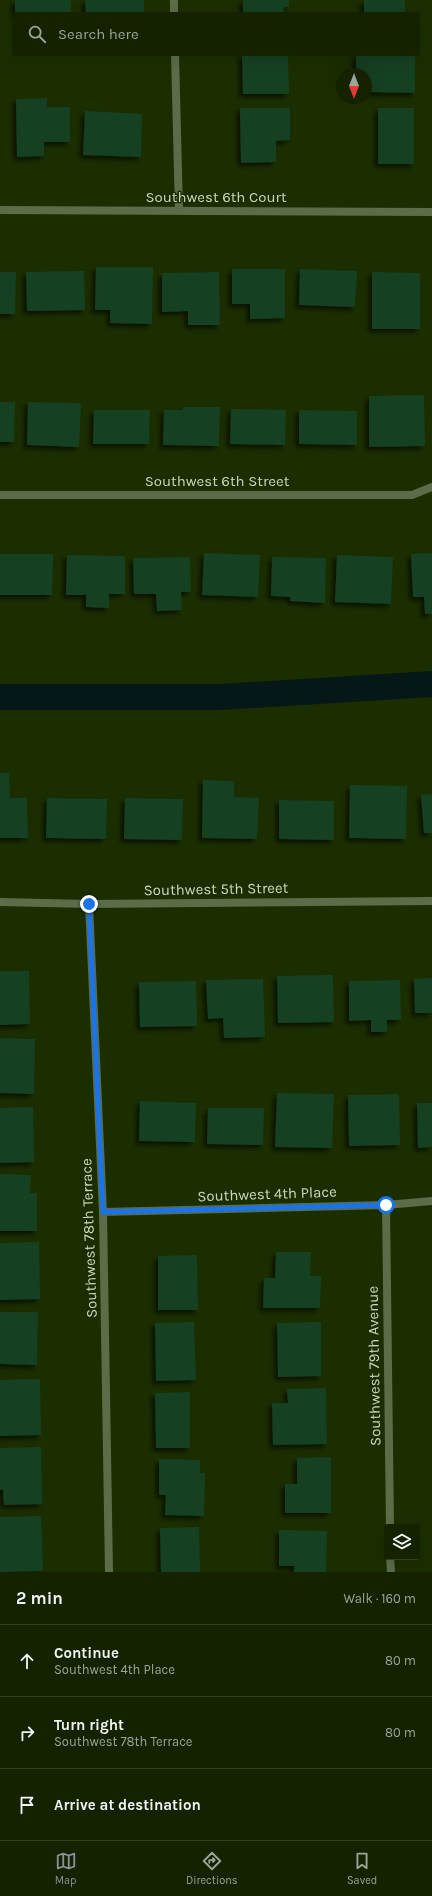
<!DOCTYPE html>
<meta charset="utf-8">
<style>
body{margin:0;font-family:Karla,sans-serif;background:#1d2a0a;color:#f1f3f6}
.controls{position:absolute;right:12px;bottom:12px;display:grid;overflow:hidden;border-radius:4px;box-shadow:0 4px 16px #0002}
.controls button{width:36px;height:36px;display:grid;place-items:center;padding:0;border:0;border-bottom:1px solid #333f22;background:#142200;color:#f1f3f6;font:20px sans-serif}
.compass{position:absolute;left:336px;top:68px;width:36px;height:36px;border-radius:50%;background:#142200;box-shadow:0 4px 16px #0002;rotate:180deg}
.stop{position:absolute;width:12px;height:12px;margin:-9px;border:3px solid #1a73e8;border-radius:50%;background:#fff}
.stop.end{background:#1a73e8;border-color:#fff;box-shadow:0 1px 4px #0008}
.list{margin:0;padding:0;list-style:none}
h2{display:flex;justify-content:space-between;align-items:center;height:52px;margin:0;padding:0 16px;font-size:17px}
h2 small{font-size:13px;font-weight:400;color:#9da499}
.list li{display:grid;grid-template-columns:26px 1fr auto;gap:12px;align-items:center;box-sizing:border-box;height:72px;padding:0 16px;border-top:1px solid #333f22}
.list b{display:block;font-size:15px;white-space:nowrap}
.list p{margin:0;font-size:13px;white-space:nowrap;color:#9da499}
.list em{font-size:13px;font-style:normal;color:#9da499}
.icon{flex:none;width:22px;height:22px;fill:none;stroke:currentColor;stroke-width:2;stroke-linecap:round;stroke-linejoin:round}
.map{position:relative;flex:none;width:432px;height:1572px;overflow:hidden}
.search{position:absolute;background:#142200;box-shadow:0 4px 16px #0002;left:12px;right:12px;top:12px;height:44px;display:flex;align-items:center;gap:10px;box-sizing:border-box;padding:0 14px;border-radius:4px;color:#9da499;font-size:15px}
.sheet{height:268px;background:#142200}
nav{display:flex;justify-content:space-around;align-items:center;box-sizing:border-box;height:56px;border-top:1px solid #333f22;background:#142200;font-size:11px;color:#9da499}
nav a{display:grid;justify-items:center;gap:2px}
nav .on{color:#8c9099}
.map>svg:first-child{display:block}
</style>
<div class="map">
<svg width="432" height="1572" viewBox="0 0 432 1572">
<defs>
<filter id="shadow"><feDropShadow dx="-3.5" dy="3.5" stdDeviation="2" flood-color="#0009"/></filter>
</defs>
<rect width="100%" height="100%" fill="#1b2e00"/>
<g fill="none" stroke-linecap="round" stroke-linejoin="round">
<path stroke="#051817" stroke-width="26" d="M0 697H220L432 684"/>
</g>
<path fill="#154122" filter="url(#shadow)" d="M15 0H71V14H15Z
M85 0H144V14H86Z
M243 0H289V7H284V14H243Z
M364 0H405V14H364Z
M242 54H288L289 94H243Z
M356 54H415V93L366 92V74H356Z
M47 98V107H70V142H44V156L17 157 16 99Z
M240 108H290V140L276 141V162L241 163Z
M378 108H414V164H378Z
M85 111 142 114 141 157 83 155Z
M96 267H153L152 324 110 323V310H95Z
M232 269H285V318L250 319V304H232Z
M300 269 357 271 355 307 299 305Z
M84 271 85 310 27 311 26 272Z
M0 272H16L15 314H0Z
M219 272 220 325H188V311L162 312V273Z
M372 272 420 273V329H372Z
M424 395 425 446 369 447V396Z
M0 402H15L14 442H0Z
M28 402 81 403 79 447 27 445Z
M183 407H220L219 446 163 445 164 410H183Z
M231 409 286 410 285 445 230 444Z
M94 410H150L149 444H93Z
M299 410 357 411V445L299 444Z
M204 553 260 555 258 597 202 595Z
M432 553V614H425L424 597H413L411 554Z
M0 554H53L52 595H0Z
M67 555 125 556V594H109V608L86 607V595H66Z
M337 555 393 557 391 604 335 602Z
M190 557 191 592H181L182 610 157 611 156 594H134L133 558Z
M272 557 326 558 325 603 290 601V597L271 596Z
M0 773H9L10 798H27L28 838H0Z
M203 780 234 781V797L259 798 257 839 202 838Z
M350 785 407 786 406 839 349 838Z
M432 794V833H424L421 795Z
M47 798 107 799 106 839 46 838Z
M125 798 183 799 182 840 124 839Z
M279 800 334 801V840L279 839Z
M0 971H29L30 1024 0 1025Z
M333 975 334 1022 278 1023 277 976Z
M432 978V1013H415L414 979Z
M263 979 265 1037 224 1038 223 1018 208 1019 206 980Z
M400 980 401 1020H387V1032H371V1020L349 1021V981Z
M196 981 197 1026 140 1027 139 982Z
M0 1038 35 1039 34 1094 0 1093Z
M277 1093 334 1094 332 1148 275 1147Z
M399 1094 400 1145 349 1146 348 1095Z
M140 1101 196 1103 195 1142 139 1141Z
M417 1103H432V1147L418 1148Z
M33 1107 34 1162 0 1163V1108Z
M208 1108H264L263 1145 207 1144Z
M0 1174 31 1175 30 1193H37V1231H0Z
M39 1242 40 1299 0 1300V1243Z
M276 1252H311L310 1276H321L320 1308H263L264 1278H275Z
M197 1255 198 1310H158V1256Z
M0 1312H38L37 1365 0 1364Z
M194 1322 196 1380 156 1381 155 1323Z
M321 1322V1376L278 1377 277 1323Z
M40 1379 41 1435 0 1436V1380Z
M326 1388 327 1444 273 1445 272 1403H288L287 1389Z
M190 1392V1448H156L155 1393Z
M41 1447 42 1504 4 1505 3 1490H0V1448Z
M331 1457V1513H285V1484H297V1458Z
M159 1459 200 1460V1473H205L204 1516 165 1515 166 1495H159Z
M41 1516 43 1571 0 1572V1517Z
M199 1527 200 1572H161L160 1528Z
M279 1530 327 1531 326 1572H294V1566H279Z"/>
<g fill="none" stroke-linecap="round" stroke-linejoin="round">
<path stroke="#5b6c49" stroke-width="8" d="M174 0V14
M175 54 179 211
M0 210 432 212
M0 495H412L432 487
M0 902 89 904 432 901
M89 904 103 1212 109 1572
M386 1205 390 1527
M103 1212 386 1205 432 1201
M390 1557 391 1572"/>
</g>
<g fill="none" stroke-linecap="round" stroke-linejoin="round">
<path stroke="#1a73e8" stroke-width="5" d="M89 904 103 1212 386 1205"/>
</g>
<g text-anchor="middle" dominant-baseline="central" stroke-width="3" stroke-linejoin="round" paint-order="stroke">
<g font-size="15" fill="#cad8bf" stroke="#1b2e00">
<text x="216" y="197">Southwest 6th Court</text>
<text x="217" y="481">Southwest 6th Street</text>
<text transform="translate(216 889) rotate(-1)">Southwest 5th Street</text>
<text transform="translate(267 1194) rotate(-2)">Southwest 4th Place</text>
<text transform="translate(89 1238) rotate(-92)">Southwest 78th Terrace</text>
<text transform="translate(374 1366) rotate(-91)">Southwest 79th Avenue</text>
</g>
</g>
</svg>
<div class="controls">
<button><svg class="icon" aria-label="layers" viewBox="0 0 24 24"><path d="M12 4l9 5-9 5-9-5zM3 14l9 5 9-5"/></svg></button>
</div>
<svg class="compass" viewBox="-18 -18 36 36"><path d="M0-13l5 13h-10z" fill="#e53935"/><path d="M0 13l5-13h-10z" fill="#9da499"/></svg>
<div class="stop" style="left:386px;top:1205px"></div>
<div class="stop end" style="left:89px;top:904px"></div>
<div class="search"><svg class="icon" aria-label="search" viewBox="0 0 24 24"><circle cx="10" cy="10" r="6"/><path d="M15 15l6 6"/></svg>Search here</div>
</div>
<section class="sheet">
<h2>2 min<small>Walk · 160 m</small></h2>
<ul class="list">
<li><svg class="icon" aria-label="ahead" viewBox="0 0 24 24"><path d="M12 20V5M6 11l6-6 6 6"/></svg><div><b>Continue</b><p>Southwest 4th Place</p></div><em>80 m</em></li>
<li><svg class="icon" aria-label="right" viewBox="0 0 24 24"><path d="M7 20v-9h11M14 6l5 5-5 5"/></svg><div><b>Turn right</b><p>Southwest 78th Terrace</p></div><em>80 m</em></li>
<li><svg class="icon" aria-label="arrive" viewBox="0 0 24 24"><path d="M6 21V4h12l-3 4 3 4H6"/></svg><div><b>Arrive at destination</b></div></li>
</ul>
</section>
<nav>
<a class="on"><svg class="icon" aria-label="map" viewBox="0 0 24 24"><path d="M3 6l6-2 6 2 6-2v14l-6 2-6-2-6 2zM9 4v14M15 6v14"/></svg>Map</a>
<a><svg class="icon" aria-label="directions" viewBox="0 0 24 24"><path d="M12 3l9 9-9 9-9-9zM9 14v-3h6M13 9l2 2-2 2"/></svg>Directions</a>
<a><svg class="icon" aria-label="saved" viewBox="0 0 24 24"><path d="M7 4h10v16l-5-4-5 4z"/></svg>Saved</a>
</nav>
